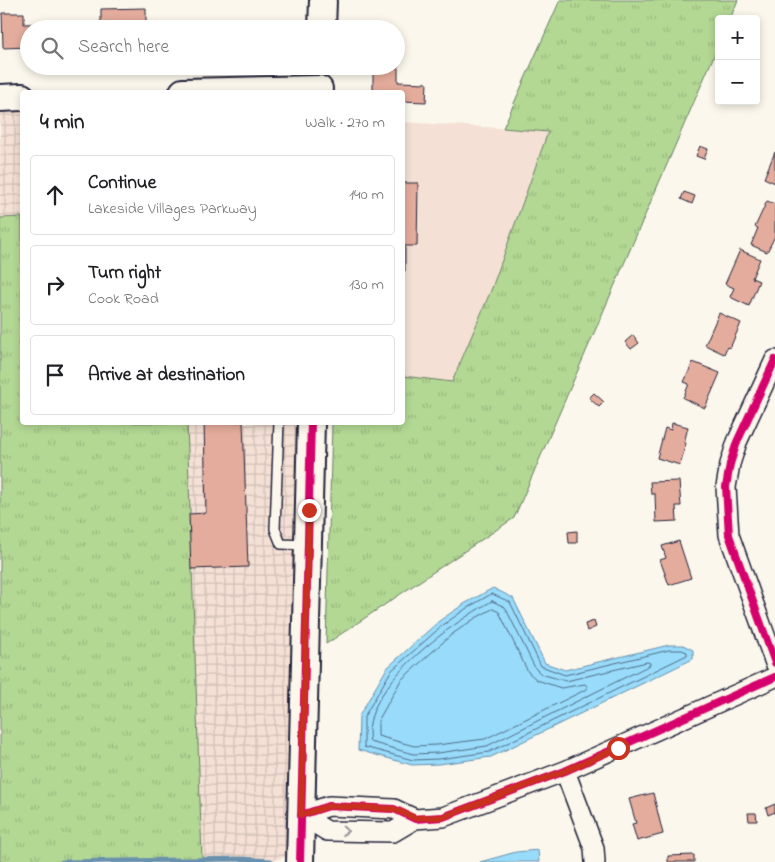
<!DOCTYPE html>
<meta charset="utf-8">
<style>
body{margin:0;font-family:"Indie Flower",sans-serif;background:#f2f2f2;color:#202124}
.controls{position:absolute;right:15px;top:15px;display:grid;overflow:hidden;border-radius:5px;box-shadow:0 2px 8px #0003}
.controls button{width:45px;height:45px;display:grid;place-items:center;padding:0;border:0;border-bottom:1px solid #e0e0e0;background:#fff;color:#202124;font:25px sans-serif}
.stop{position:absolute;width:15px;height:15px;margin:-11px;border:4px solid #c8321e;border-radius:50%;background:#fff}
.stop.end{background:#c8321e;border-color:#fff;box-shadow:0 1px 5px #0008}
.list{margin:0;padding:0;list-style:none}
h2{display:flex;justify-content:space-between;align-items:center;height:65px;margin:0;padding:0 20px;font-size:21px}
h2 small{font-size:16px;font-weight:400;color:#757577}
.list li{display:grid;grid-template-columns:32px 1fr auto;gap:15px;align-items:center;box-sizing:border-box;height:80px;margin:0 10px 10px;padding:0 10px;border:1px solid #e0e0e0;border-radius:5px}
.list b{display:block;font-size:19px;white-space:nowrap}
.list p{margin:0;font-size:16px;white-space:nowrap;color:#757577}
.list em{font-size:16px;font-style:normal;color:#757577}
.icon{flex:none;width:28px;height:28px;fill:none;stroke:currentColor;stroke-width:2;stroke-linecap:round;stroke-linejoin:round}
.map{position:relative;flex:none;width:775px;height:862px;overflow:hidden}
.search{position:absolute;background:#fff;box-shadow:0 2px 8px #0003;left:20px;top:20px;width:385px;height:55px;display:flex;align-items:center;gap:12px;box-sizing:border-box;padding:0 18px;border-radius:28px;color:#757577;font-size:19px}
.panel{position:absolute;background:#fff;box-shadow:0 2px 8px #0003;left:20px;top:90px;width:385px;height:335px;border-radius:5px}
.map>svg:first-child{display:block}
</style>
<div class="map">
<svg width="775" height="862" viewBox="0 0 775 862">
<defs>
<pattern id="industrial-grid" width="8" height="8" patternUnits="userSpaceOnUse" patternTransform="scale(1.25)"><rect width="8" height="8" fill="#f4e0d4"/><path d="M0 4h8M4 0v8" fill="none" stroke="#d1c0b7"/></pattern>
<pattern id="grass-tufts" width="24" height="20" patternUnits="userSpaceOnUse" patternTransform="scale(1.25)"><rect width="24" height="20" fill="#b3d893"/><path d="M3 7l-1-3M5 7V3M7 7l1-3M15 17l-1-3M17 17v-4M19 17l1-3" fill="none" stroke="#9ab980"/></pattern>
</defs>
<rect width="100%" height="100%" fill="#fbf7ec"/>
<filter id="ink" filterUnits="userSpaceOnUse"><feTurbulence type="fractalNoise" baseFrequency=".02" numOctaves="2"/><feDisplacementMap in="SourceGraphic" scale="10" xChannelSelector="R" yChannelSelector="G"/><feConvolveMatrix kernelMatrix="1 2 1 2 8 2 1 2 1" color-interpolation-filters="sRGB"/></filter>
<g filter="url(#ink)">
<path fill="#f4e0d4" d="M402 122 548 131 492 288 452 382 403 376Z"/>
<path fill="url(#industrial-grid)" d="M22 110V217L0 218V111Z
M187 423H301L289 856 271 861 242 859H202Z"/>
<path fill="url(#grass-tufts)" stroke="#6a7d67" d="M560 0H738L730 19H719V44L514 518 326 644 332 423 402 422 403 376 452 382 492 288 548 132 503 128Z
M22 217V422L187 423 202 859 193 862H0V218Z"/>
<path fill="#98dbfa" stroke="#6991ae" d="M493 588 513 598 545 663 565 670 669 645H683L693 650V659L491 757 439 764 412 765 358 750 359 716 387 668 439 621 464 604Z
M538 850 539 862H480L516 852Z"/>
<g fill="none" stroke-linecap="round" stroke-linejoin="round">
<path stroke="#516c87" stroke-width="1" d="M492 594 510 602 541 666 565 675 669 650H682L687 652V655L489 752 439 759 413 760 364 747V717L391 671 443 625 467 608Z
M492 601 505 607 535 668 541 674 566 681 647 662 650 663V665L487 746 438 753 413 754 370 742C359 688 451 624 492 601Z
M493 609 499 612 528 672 537 680 561 688 585 684 587 686V689L485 739 437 745 414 746 378 736V721L401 680 451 635 474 619Z"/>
<path stroke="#6991ae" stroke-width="5" d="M62 862 242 859 271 861"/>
</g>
<path fill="#e4ac9c" stroke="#22223b" d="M146 8V28L99 29V22H101V9Z
M2 13H24V24L60 23 61 29H29V47L3 48Z
M276 25V29H247V26Z
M396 64H398V82L427 83 426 102 402 101V92H377V90H373V66H396Z
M700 146 708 149 704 159 696 156Z
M775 152V183L764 178Z
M402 183H418L417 246H405V271H402Z
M684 192 695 196 692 204 681 199Z
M767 201 775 204V236L767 252 751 245 758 228 755 227Z
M740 250 760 259 752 278 759 281 749 306 730 297 734 288 725 284Z
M719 313 741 323 730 348 727 347 724 354 705 345Z
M633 335 639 343 631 349 625 342Z
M693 362 720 373 705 408 683 398 689 384 684 382Z
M594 393 604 402 599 407 589 398Z
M204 422H243L248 567 191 569 189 514 206 513Z
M672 423 688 427 684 443H686L680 465 657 458 665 428 671 430Z
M679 481 681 506H676L677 521 656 522 655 494H651L650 482Z
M577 531V543H569L568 532Z
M679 541 691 578 669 585 660 560 666 558 662 546Z
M594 621 596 627 587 631 585 624Z
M653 793 663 834 637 841 632 824 636 823 629 799Z
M775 804V812L768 815 766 808Z
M748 813H756L757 821H749Z
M694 855V862H668V856Z"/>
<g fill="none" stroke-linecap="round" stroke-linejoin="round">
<defs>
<path id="lane" d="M279 422 275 529 281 544 305 545"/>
<path id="street" d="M775 360 737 442 730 464 726 487 729 535 775 663
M565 771 594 848 595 862
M301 815 329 806 394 809 415 819 443 817 565 771 775 677
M301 815 327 831 393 832 415 819"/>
<path id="secondary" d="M322 29 323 0
M183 92 319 89
M0 98 22 97
M300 862 311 422"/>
</defs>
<use href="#lane" stroke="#22223b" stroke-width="12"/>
<use href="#street" stroke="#22223b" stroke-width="22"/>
<use href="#secondary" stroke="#22223b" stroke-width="30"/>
<use href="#lane" stroke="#fbf7ec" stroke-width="9"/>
<use href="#street" stroke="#fbf7ec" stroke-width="19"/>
<use href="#secondary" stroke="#fbf7ec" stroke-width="26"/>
<defs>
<path id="cycleway" d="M775 360 737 442 730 464 726 487 729 535 775 663
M301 815 329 806 394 809 415 819 443 817 565 771 775 677
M300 862 311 422"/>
</defs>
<use href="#cycleway" stroke="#fbf7ec" stroke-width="11"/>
<use href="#cycleway" stroke="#d6006c" stroke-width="8"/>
</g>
<defs><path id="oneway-chevron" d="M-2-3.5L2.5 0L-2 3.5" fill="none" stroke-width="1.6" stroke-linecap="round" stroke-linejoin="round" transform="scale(1.25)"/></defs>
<use stroke="#99979c" href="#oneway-chevron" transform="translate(345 831) rotate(2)"/>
</g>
<g fill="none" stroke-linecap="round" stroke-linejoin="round" filter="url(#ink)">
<path stroke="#c8321e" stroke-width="6" d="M309 510 301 815 329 806 394 809 415 818 443 817 565 771 618 748"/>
</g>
</svg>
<div class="controls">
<button>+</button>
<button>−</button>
</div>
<div class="stop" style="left:618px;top:748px"></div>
<div class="stop end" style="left:309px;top:510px"></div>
<div class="search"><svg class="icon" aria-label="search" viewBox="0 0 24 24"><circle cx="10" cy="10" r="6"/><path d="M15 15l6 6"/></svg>Search here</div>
<section class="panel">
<h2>4 min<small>Walk · 270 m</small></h2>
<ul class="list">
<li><svg class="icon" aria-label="ahead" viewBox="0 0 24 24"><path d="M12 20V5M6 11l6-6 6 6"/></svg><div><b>Continue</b><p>Lakeside Villages Parkway</p></div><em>140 m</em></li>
<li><svg class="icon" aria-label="right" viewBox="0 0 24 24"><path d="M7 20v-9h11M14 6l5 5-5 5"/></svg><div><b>Turn right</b><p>Cook Road</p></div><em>130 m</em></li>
<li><svg class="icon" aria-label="arrive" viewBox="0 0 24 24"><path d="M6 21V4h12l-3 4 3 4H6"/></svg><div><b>Arrive at destination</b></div></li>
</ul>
</section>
</div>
